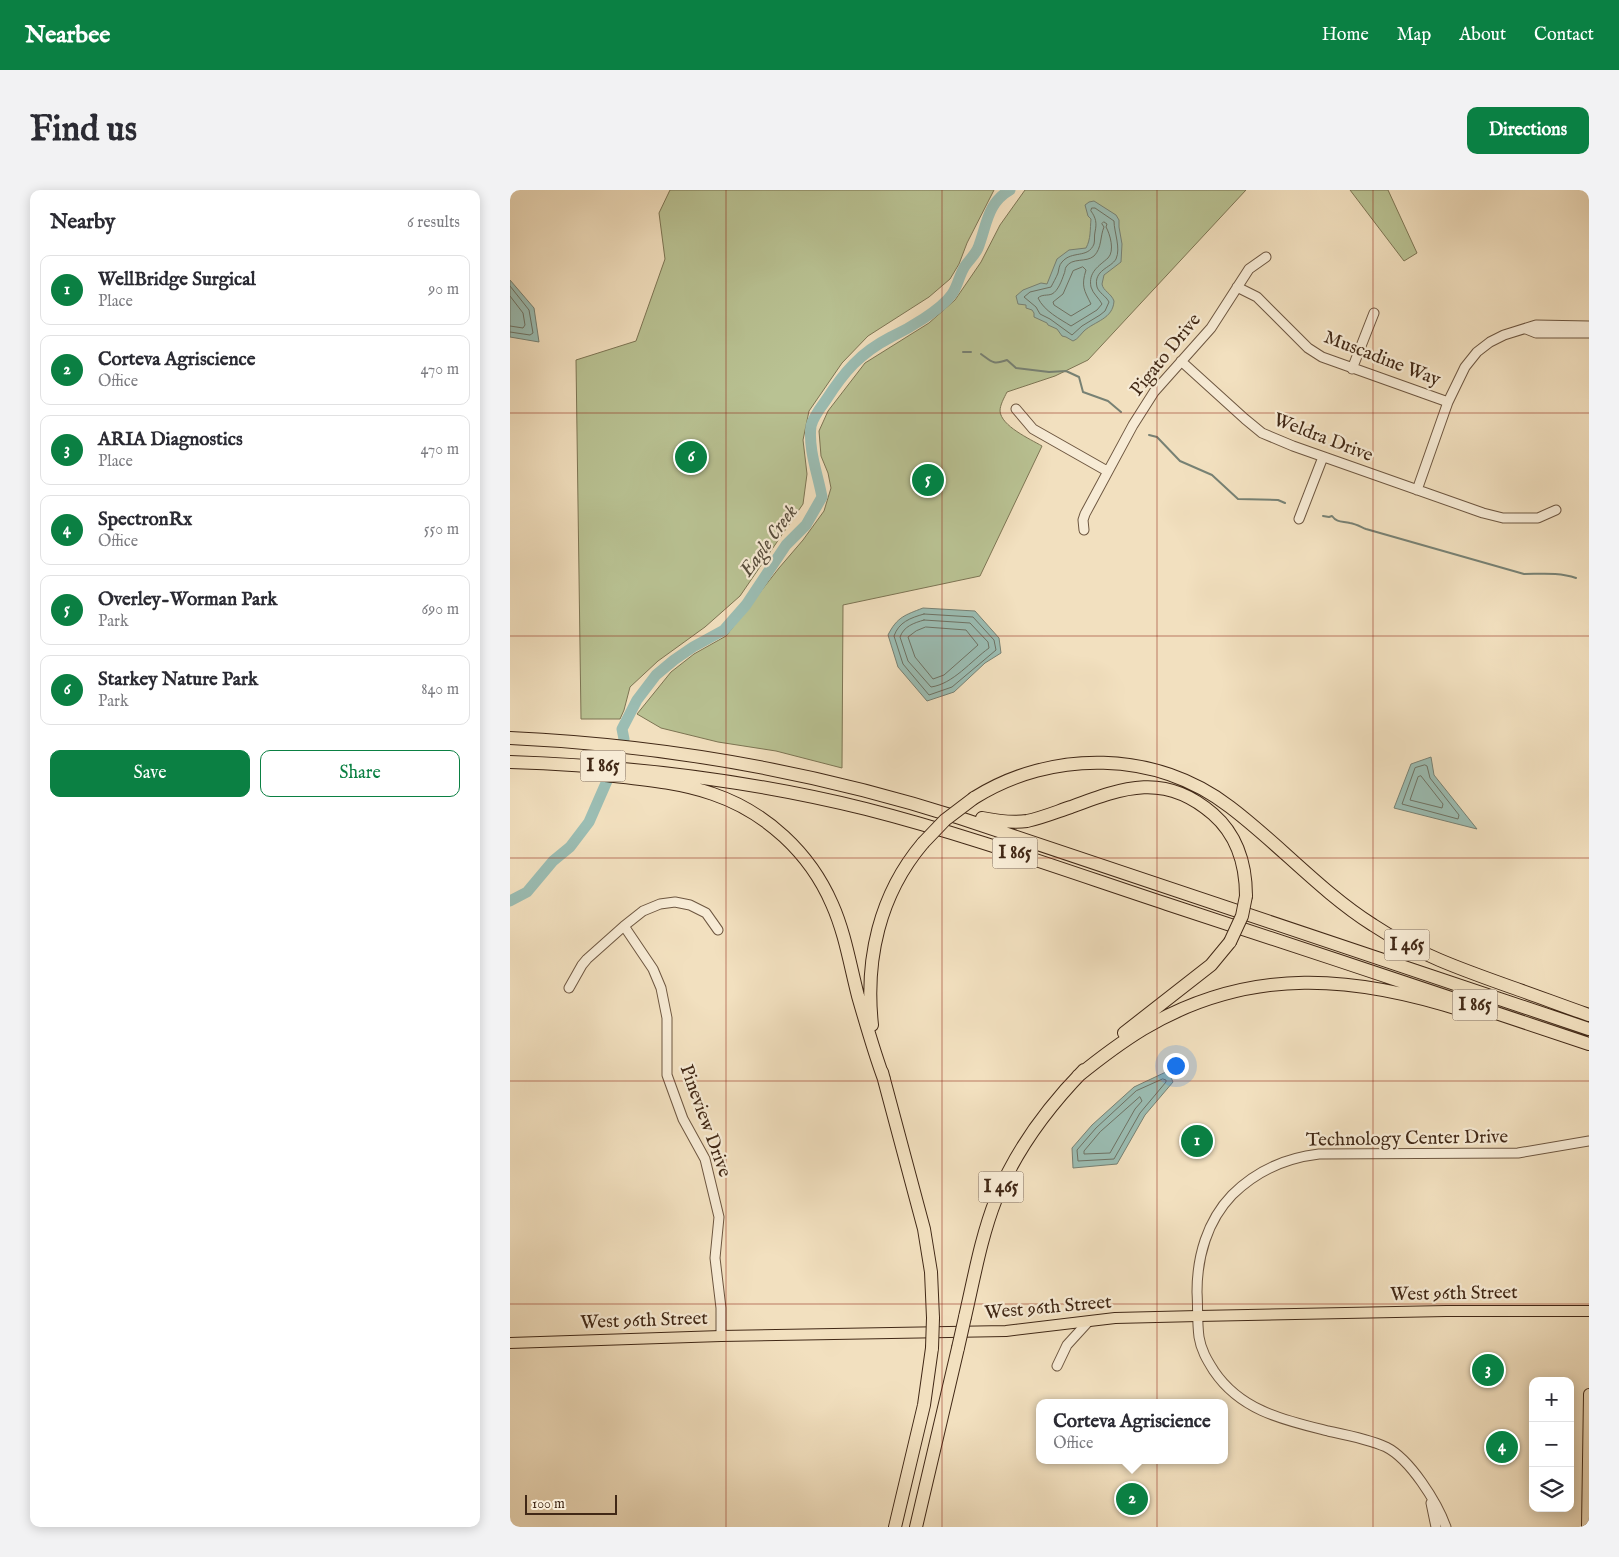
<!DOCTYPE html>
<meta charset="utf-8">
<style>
body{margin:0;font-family:"IM FELL English",serif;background:#f2f2f3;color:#2b2b33}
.controls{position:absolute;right:15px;bottom:15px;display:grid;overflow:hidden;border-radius:10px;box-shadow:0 2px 12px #0003}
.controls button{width:45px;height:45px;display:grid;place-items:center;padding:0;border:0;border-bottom:1px solid #e1e1e2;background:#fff;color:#2b2b33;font:25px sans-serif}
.scale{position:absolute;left:15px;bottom:12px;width:92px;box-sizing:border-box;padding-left:5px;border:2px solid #412816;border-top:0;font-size:14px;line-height:18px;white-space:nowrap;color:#412816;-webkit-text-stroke:4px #f7ebd5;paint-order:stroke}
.you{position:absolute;left:665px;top:875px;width:18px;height:18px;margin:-12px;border:4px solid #fff;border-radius:50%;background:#1a73e8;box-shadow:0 0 0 8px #1a73e833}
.badge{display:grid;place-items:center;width:32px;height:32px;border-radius:50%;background:#0b8043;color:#fff;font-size:16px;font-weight:700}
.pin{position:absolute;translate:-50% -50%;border:2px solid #fff;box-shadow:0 1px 5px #0006}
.popup{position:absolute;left:526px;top:1209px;width:192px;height:65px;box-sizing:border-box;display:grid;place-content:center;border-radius:10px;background:#fff;filter:drop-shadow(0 1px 4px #0005);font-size:16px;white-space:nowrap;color:#7c7c81}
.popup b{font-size:19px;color:#2b2b33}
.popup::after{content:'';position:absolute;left:50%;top:100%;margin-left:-10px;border:10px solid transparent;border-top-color:#fff}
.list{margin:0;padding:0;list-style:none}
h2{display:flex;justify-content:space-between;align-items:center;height:65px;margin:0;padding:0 20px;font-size:21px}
h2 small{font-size:16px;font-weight:400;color:#7c7c81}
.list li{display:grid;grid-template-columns:32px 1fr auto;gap:15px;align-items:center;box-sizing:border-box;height:70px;margin:0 10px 10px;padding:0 10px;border:1px solid #e1e1e2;border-radius:10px}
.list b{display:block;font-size:19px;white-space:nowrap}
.list p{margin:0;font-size:16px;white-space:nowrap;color:#7c7c81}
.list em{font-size:16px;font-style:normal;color:#7c7c81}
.actions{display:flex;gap:10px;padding:15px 20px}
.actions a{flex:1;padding:11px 0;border:1px solid #0b8043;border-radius:10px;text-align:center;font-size:18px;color:#0b8043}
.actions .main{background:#0b8043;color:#fff}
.icon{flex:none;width:28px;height:28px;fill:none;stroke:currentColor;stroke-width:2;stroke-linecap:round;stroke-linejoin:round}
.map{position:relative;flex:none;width:1079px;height:1337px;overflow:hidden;border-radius:10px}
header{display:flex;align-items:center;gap:30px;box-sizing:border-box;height:70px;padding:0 25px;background:#0b8043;color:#fff}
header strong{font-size:24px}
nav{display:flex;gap:28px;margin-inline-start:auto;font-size:18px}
.intro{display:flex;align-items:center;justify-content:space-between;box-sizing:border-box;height:120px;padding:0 30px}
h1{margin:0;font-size:35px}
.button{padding:12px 22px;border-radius:10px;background:#0b8043;color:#fff;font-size:18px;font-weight:700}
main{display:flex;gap:30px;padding:0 30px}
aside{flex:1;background:#fff;border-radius:10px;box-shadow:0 2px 12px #0003}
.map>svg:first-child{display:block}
</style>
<header>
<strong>Nearbee</strong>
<nav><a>Home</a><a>Map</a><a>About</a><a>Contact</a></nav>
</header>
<div class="intro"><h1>Find us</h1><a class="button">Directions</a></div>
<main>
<aside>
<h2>Nearby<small>6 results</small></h2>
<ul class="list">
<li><span class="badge">1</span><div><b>WellBridge Surgical</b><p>Place</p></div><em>90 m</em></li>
<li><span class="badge">2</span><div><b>Corteva Agriscience</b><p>Office</p></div><em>470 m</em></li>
<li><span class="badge">3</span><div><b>ARIA Diagnostics</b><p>Place</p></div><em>470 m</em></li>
<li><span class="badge">4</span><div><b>SpectronRx</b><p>Office</p></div><em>550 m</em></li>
<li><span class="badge">5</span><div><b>Overley-Worman Park</b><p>Park</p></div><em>690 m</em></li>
<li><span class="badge">6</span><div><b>Starkey Nature Park</b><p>Park</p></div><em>840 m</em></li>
</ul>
<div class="actions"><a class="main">Save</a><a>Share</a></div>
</aside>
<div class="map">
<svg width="1079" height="1337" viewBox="0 0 1079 1337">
<rect width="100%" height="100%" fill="#f2e0bf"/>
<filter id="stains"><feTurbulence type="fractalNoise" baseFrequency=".004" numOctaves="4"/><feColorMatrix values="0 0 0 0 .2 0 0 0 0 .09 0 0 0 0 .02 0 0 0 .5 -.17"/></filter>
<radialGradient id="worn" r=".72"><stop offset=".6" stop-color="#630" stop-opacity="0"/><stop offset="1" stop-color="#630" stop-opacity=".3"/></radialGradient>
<path fill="#b9c293" stroke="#7d7554" d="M160 0H484L457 53 449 74 440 89 419 107 358 146 332 173 299 221 293 250 297 284 293 314 230 406 195 437 148 471 120 497 114 520 110 529H71L66 170 126 151 155 69 149 23Z
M515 0H736L578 170 545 186 497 202C494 208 490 215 490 221 491 236 520 249 532 256L470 386 333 415 332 578 266 561 208 552 151 538 127 524 161 482 184 464 216 446 269 378 293 350 314 321 321 298 318 283 311 266 309 241 318 221 355 173 419 133 445 110 471 72 490 35Z
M840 0H878L907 63 894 71Z"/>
<path fill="#9bbdb3" stroke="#778174" d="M584 11 606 25 609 30V37L612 54 611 72 594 85 592 94C593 101 601 103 604 111 603 129 585 131 574 141 570 145 568 149 563 151L556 147 552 146 547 139 538 135 537 133 524 127V123L522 120 516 118V115L508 114 506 106 513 100 531 93 537 94 547 69 559 60 576 58C581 49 580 39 581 29L578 26 575 15 579 12Z
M0 90 24 118 29 152 0 147Z
M413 418 465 421 489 448 491 463 475 473 444 502 417 511 388 477 378 445C387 427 395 425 413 418Z
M921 567 924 585 967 639 884 618 901 574Z
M658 881 663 892 635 925 607 974 563 978 562 958 582 935 624 897Z"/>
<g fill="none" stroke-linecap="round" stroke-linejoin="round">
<path stroke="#6e7264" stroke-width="1" d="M582 18H585L604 31C604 42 611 58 606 69 601 78 583 80 587 97 589 103 596 106 599 112L595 121 590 125 572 136 562 145 540 129 530 124 526 117 514 107 520 102 541 97C543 93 546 88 548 83 549 79 549 75 552 72 562 60 578 69 584 54 585 50 584 46 585 42 587 33 586 28 581 21Z
M594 32 597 34 596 37C600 44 605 61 598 68 589 76 578 82 581 97 583 104 589 108 592 114L587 120 561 136C550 129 534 121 528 108 532 104 537 106 542 104 548 101 552 90 554 84 555 83 555 78 556 77 562 67 576 73 584 66 592 58 590 46 594 37L592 34Z
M573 77 576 80C571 96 574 100 581 114L561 126 544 115 543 112 553 104 563 81Z
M0 96 19 120 23 143 20 145 0 142
M0 106 13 123 15 135 13 138 0 136
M414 424 463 427 484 450 486 460 442 497 419 505 393 474 384 446C389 432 400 428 414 424Z
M414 430 460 433 478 452 479 458C461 471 443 494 421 497L398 471 390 447C394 436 404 433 414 430Z
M416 437 456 440 468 455 434 485 423 489 405 467 398 447 406 441Z
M915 575 917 576 920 588 949 625 948 629 892 614 905 578Z
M911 586 933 614 932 618 900 610 908 587Z
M653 889 656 890V892L630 923 604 969 568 971 567 960 586 938 626 901Z
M630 907 632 911 625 919 600 963 574 964V961L590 942Z"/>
<path stroke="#778174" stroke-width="2" d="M453 162H461
M471 164C482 172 483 175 497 170L506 178 539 182 556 181 569 187 573 202 598 211 611 222
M639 245 647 247 670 271 702 285 728 309 768 310 775 313
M813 326 819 327 822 326C827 333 833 331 840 333 846 334 851 337 856 339L1014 384C1031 384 1049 382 1066 388"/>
<path stroke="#9bbdb3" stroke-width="11" d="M0 711 17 702 43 671 60 657 79 632 107 568 114 549 112 539 127 510 146 485 164 470 183 457 214 440 236 415 276 355 296 335 312 307C308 285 298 259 301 236 303 227 311 217 316 210 334 182 350 163 381 147 398 139 431 120 442 104 448 96 449 85 455 76 459 70 465 65 468 58 477 35 477 13 500 0"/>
<defs>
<path id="minor" d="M727 97 747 107 798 158 812 167 938 212
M1016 139 1026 143H1079
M671 171 735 229 752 243 783 256 973 323 993 328H1028L1046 320
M842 179 864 123
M506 219 523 239 597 281
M907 300 938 212 955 177 967 162 980 152 994 145 1026 135 1079 136
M789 329 813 267
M574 340 573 330 575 324 623 235 644 202 701 138 739 79 756 67
M114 736 143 779 151 798 157 828V885L173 929 195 969 209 1027 205 1068 211 1118V1146
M59 798 72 775 77 769 114 736 133 721 150 714 165 712 180 715 196 723 208 740
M547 1176 557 1155 578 1132
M921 1313 926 1337
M936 1337C927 1312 900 1269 876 1257 858 1249 837 1245 818 1241 774 1230 731 1221 704 1181 697 1170 691 1160 689 1147 687 1132 688 1117 687 1102 687 1067 697 1031 722 1005 746 981 775 968 809 964L1008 963 1079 951"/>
<path id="major" d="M0 1153 211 1146 496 1141 605 1128 688 1126 936 1121H1079
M1077 1337 1079 1204"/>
<path id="highway" d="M0 548C154 555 303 581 450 628L1079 839
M0 572C121 576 239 590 356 619 458 645 557 681 657 714 798 760 938 807 1079 854
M95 585C130 589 169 592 203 604 256 622 300 663 322 714 335 743 340 775 348 806 356 834 364 862 374 889
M464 608C542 559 646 560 720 617 769 654 811 702 863 735 905 763 953 780 1001 797 1027 806 1053 816 1079 825
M472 628C487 631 502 633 517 631 532 628 546 622 561 617 614 597 655 582 703 624 727 645 736 675 736 706
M362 835C355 770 369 705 413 653
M614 843 701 775 720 752
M372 882 414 1039 421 1082 423 1128
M568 886C589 869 610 853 633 839 741 775 846 785 961 823
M455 1127C464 1088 471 1047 486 1009 506 959 537 918 574 880
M385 1337 414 1215 422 1158
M406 1337 448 1158"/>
</defs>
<use href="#minor" stroke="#6d5640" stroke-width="11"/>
<use href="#major" stroke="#412816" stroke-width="12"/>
<use href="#highway" stroke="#412816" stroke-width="14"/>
<use href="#minor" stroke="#f7ebd5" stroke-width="9"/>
<use href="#major" stroke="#f2e0bf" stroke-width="10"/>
<use href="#highway" stroke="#f2e0bf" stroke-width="12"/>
<defs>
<path id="highway-bridge" d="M413 653 435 630 464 608
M720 752 732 726 736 706
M422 1158 423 1128
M448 1158 455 1127"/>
</defs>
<use href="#highway-bridge" stroke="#412816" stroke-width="14" stroke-linecap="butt"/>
<use href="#highway-bridge" stroke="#f2e0bf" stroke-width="12"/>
</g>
<path fill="none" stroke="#8f2418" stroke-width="1" stroke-opacity="0.55" d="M216 0V1337M432 0V1337M647 0V1337M863 0V1337M0 223H1079M0 446H1079M0 668H1079M0 891H1079M0 1114H1079"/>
<g text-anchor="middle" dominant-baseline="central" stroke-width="4.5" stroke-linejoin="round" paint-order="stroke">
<g fill="#f7ebd5" stroke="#78624f" stroke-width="1">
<rect x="70.5" y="560.5" width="45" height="31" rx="4"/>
<rect x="482.5" y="647.5" width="45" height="31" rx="4"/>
<rect x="874.5" y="739.5" width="45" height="31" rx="4"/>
<rect x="942.5" y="799.5" width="45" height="31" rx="4"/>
<rect x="468.5" y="981.5" width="45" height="31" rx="4"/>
</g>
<g font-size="18" font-weight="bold" fill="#412816">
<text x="93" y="576">I 865</text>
<text x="505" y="663">I 865</text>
<text x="897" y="755">I 465</text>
<text x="965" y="815">I 865</text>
<text x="491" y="997">I 465</text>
</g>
<g font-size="19" fill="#412816" stroke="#f7ebd5">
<text transform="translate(656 165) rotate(-51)">Pigato Drive</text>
<text transform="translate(872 169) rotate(21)">Muscadine Way</text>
<text transform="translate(813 248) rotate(21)">Weldra Drive</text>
<text transform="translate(195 931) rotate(70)">Pineview Drive</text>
<text transform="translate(897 949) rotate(-1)">Technology Center Drive</text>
<text transform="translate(944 1104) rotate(-1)">West 96th Street</text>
<text transform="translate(538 1118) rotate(-5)">West 96th Street</text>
<text transform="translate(134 1131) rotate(-2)">West 96th Street</text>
</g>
<g font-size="20" font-style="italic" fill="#584d3d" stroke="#f7ebd5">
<text transform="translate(259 351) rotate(-54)">Eagle Creek</text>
</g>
</g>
<rect width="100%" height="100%" filter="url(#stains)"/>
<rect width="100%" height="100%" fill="url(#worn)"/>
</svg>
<div class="controls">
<button>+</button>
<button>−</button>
<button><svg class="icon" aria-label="layers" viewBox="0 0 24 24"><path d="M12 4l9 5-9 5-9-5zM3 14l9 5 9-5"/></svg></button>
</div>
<div class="scale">100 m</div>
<div class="you"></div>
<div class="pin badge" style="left:687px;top:951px">1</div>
<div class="pin badge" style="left:622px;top:1309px">2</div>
<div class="popup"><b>Corteva Agriscience</b>Office</div>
<div class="pin badge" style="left:978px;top:1180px">3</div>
<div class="pin badge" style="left:992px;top:1257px">4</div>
<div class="pin badge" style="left:418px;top:290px">5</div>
<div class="pin badge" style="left:181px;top:267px">6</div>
</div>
</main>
